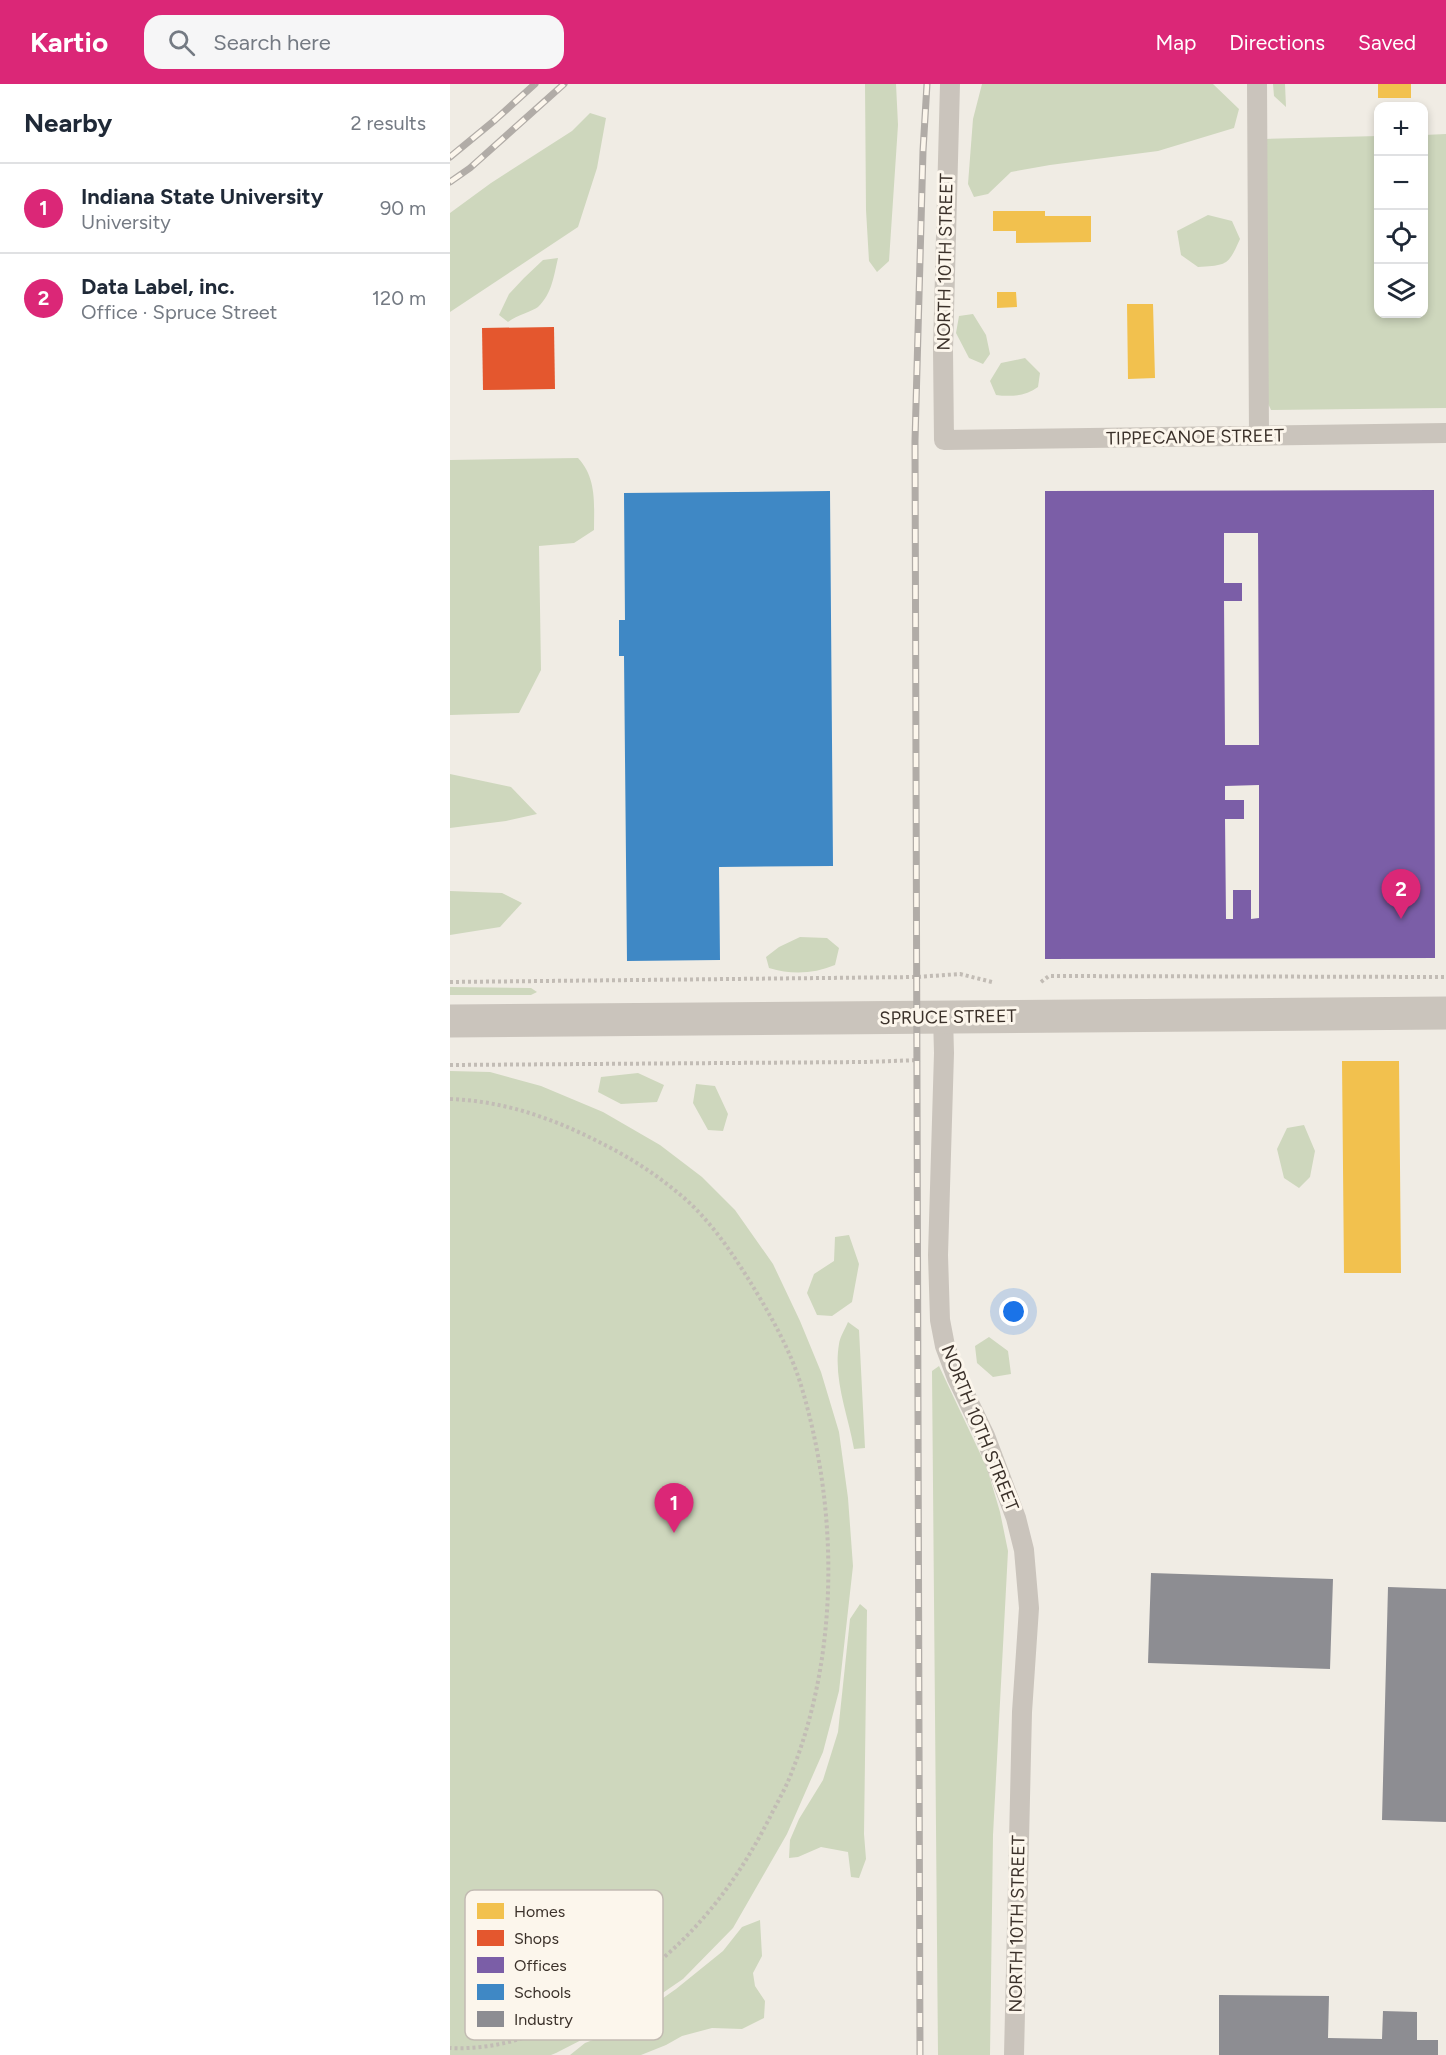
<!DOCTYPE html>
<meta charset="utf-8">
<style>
body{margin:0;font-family:Figtree,sans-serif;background:#f6f6f7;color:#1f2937}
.controls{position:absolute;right:18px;top:18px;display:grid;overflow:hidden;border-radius:12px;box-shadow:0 3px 9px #0003}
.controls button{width:54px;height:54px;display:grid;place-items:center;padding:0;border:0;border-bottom:2px solid #e0e1e3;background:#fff;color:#1f2937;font:30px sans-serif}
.you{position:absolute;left:564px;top:1228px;width:21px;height:21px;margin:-15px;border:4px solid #fff;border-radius:50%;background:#1a73e8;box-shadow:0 0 0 9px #1a73e833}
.badge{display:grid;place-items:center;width:39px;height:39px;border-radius:50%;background:#db2777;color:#fff;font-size:20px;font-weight:700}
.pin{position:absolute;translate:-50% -50px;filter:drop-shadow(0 2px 3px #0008)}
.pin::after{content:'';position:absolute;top:32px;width:21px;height:18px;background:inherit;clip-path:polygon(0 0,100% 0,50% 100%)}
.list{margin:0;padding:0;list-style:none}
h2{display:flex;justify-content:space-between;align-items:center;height:78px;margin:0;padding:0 24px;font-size:26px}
h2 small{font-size:20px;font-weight:400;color:#747a83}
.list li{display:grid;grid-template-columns:39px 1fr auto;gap:18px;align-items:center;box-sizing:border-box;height:90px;padding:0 24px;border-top:2px solid #e0e1e3}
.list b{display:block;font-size:22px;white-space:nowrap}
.list p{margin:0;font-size:20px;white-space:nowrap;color:#747a83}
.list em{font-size:20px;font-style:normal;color:#747a83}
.icon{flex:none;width:33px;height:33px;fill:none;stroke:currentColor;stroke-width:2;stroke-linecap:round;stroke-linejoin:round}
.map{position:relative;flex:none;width:996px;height:1971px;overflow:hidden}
header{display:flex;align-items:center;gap:36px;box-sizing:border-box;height:84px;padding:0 30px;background:#db2777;color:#fff}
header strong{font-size:28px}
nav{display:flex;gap:33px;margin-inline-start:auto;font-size:21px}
.search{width:420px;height:54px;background:#f6f6f7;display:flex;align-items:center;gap:15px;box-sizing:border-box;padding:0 21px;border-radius:18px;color:#747a83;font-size:22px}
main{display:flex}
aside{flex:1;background:#fff}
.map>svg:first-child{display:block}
</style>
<header>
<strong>Kartio</strong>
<div class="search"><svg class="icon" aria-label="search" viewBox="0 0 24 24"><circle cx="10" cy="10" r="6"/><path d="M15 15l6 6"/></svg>Search here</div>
<nav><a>Map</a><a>Directions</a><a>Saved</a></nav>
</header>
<main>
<aside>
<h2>Nearby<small>2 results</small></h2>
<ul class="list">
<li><span class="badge">1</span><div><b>Indiana State University</b><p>University</p></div><em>90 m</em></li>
<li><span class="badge">2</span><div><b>Data Label, inc.</b><p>Office · Spruce Street</p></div><em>120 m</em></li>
</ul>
</aside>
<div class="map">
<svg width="996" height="1971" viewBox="0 0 996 1971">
<rect width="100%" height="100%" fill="#f0ece4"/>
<path fill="#ced7bd" d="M415 0H446L448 41 439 177 427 188 419 177 416 126Z
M532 0H763L789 25 784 44 708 67 600 81 561 88 538 110 524 113 518 100 523 35Z
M823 0H835L836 23 824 12Z
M140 29 156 34 147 84 128 143 0 228V129L41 99 122 47Z
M996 50V324L821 326 815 313 813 55 928 52V230H974V51Z
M758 131 782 137 790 155C778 182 777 181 748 183L731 171 727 147Z
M108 174C104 191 102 210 88 223 83 227 67 231 58 238L49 231 59 210 74 194 93 176Z
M523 230 536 251 540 270 533 280 519 274 506 249 509 232Z
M575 274 590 289 588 303C576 312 561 313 546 311L540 297 551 279Z
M128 374C147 394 144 421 144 446L124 459 89 462 91 586 69 629 0 631V376Z
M0 690 61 703 87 730 56 737 0 744Z
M0 807 52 809 72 819 50 843 0 851Z
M350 853 377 854 389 864 385 881C363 890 342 891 319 884L316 873 329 863Z
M0 903 81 904 87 908 81 911H0Z
M0 987 40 988 91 1002 153 1028 210 1061 252 1093 285 1126 323 1180 350 1237 371 1288 389 1348 398 1414 403 1482 389 1607 373 1668 337 1750 283 1844 233 1895 182 1930 106 1969 101 1971H0Z
M188 989 214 1001 207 1018 171 1020 148 1008 151 993Z
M246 1000 265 1002 278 1030 273 1047 258 1046 243 1019Z
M854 1041 865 1067 860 1093 849 1104 834 1094 827 1065 837 1044Z
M399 1151 409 1180 402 1218 382 1232 367 1231 357 1209 364 1190 384 1177 385 1153Z
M398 1238 409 1246 415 1364 404 1365C398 1330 383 1296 389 1260 390 1253 395 1245 398 1238Z
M539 1253 558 1267 561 1290 543 1293 527 1279 525 1262Z
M489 1282 537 1384 550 1428 558 1467 543 1751 540 1971H488L482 1287Z
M410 1520 417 1526 414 1750 416 1775 409 1794 401 1793 398 1768 371 1763 348 1773 339 1774 340 1756 349 1735 373 1696 388 1648 400 1535Z
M310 1836 312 1872 303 1889 305 1902 315 1917 314 1934 292 1945 262 1944 232 1952 216 1961 191 1971H120L135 1959 166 1947 226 1905 273 1867 292 1843Z"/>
<path fill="#f2c14e" d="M928 0H961V14H928Z
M543 127H595V132H641V158L566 159V147H543Z
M547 208H566L567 223 547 224Z
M677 220H703L705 294 678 295Z
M892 977H949L951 1189H894Z"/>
<path fill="#e4572e" d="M104 243 105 305 33 306 32 244Z"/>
<path fill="#7b5ea7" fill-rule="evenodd" d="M984 406 985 874 595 875V407ZM774 449H808L809 661H775L774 517H792V499H774ZM809 701V834L801 835V806H783V835H776L775 735H794V716H775V702Z"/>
<path fill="#3f88c5" d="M380 407 383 782 269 783 270 876 177 877 174 572H169V536H175L174 409Z"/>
<path fill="#8d8d92" d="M701 1489 883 1495 880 1585 698 1579Z
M938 1503 996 1505V1738L932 1736Z
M769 1911 879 1912 878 1954 932 1955 933 1927 967 1928V1956H988V1971H769Z"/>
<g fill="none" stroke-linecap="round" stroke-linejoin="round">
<path stroke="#c2bcb5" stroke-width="4" stroke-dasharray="3 3" stroke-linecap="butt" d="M0 898 466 893 510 890 542 898
M591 898 599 892 996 893
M0 981 415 978 470 976
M0 1015C55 1017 105 1035 153 1060 179 1073 204 1089 227 1108 256 1131 279 1164 299 1196 318 1227 339 1263 350 1298 389 1424 390 1572 339 1695 334 1707 327 1719 321 1731 284 1805 235 1866 164 1910 115 1941 59 1967 0 1964"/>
<path stroke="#cac4bc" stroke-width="20" d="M500 0 493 266 494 356 996 349
M807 0 809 352
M493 932 494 969 488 1171 490 1236 495 1262 507 1294 535 1352 566 1434 574 1466 579 1524 572 1628 564 1971"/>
<path stroke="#cac4bc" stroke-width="33" d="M0 937 996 929"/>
<defs>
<path id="rail" d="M0 73 45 36 85 0
M0 98 20 84 114 0
M470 1971 465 357 473 67 477 0"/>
</defs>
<use href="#rail" stroke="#b1aca7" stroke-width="7"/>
<use href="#rail" stroke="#fcf6ec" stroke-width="4.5" stroke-dasharray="14" stroke-linecap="butt"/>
</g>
<g text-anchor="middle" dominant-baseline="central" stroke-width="6" stroke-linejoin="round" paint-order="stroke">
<g font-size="18" fill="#3b312a" stroke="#fcf6ec">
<text transform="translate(495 178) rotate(-89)">NORTH 10TH STREET</text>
<text transform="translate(745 353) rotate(-1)">TIPPECANOE STREET</text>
<text transform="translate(498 933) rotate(-1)">SPRUCE STREET</text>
<text transform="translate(530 1344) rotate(68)">NORTH 10TH STREET</text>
<text transform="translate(567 1840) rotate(-89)">NORTH 10TH STREET</text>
</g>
</g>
<rect x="15" y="1806" width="198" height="150" rx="9" fill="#fcf6ec" stroke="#c2bbb2" stroke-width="1.5"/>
<rect x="27" y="1819" width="27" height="16" fill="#f2c14e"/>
<rect x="27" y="1846" width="27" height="16" fill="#e4572e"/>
<rect x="27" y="1873" width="27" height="16" fill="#7b5ea7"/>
<rect x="27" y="1900" width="27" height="16" fill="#3f88c5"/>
<rect x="27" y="1927" width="27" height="16" fill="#8d8d92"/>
<g font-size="16" fill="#3b312a">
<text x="64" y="1833">Homes</text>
<text x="64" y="1860">Shops</text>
<text x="64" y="1887">Offices</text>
<text x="64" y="1914">Schools</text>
<text x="64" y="1941">Industry</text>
</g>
</svg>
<div class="controls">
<button>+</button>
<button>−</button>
<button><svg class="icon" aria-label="locate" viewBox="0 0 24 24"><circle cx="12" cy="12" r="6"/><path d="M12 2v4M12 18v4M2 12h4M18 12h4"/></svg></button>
<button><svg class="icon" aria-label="layers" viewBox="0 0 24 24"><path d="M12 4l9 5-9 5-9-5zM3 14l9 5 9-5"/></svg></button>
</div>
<div class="you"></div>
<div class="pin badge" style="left:224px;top:1449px">1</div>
<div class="pin badge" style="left:951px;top:835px">2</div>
</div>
</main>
